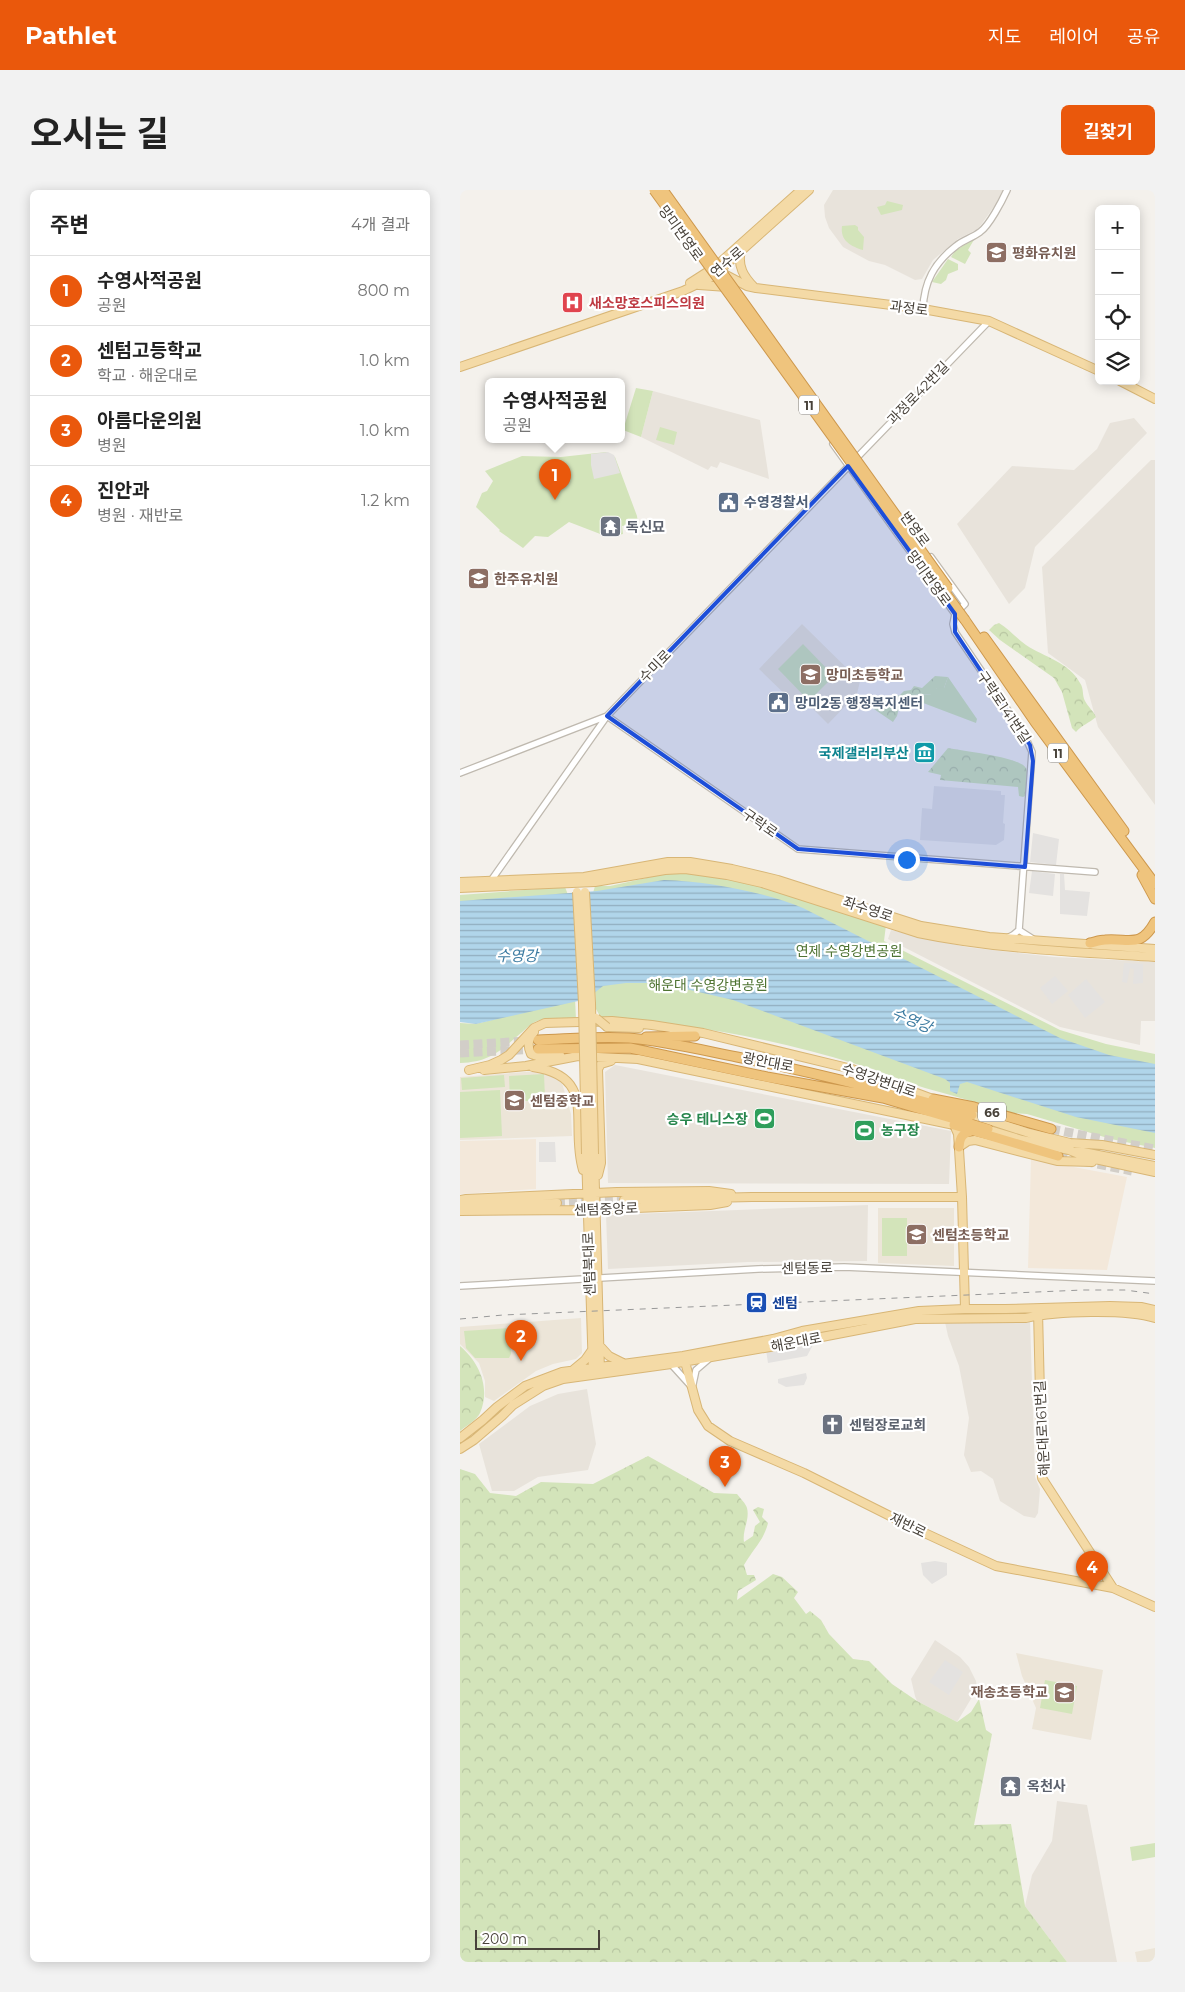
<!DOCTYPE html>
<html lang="ko">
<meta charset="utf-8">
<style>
body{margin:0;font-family:Montserrat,"Noto Sans KR",sans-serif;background:#f2f2f2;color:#222}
.controls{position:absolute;right:15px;top:15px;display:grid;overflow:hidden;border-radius:8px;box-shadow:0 2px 12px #0003}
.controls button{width:45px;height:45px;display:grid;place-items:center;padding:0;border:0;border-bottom:1px solid #e0e0e0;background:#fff;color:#222;font:25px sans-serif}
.scale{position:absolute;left:15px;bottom:12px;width:125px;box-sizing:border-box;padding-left:5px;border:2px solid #48423a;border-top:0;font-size:14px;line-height:18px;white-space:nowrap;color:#48423a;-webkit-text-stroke:4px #fff;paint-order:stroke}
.you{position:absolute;left:446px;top:669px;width:18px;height:18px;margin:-12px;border:4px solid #fff;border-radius:50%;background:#1a73e8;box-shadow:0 0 0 8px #1a73e833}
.badge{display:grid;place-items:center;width:32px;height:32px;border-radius:50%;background:#ea580c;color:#fff;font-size:16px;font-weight:700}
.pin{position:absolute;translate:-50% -41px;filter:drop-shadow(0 1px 2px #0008)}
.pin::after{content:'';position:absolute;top:26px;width:18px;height:15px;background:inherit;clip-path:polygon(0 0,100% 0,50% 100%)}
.popup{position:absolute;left:25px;top:188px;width:140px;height:65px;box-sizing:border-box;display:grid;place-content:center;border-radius:8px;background:#fff;filter:drop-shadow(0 1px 4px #0005);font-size:16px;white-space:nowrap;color:#767676}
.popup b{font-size:19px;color:#222}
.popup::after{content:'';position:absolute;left:50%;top:100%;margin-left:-10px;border:10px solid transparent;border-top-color:#fff}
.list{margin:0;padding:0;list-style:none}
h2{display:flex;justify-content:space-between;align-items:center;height:65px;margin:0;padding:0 20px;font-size:21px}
h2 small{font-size:16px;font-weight:400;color:#767676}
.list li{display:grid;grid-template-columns:32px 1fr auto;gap:15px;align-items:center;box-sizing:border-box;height:70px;padding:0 20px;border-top:1px solid #e0e0e0}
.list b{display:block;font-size:19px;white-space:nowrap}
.list p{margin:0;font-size:16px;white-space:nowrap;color:#767676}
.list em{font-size:16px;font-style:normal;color:#767676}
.icon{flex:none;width:28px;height:28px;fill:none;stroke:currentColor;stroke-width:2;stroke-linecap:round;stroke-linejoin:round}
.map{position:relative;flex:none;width:695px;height:1772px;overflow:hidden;border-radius:8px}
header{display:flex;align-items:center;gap:30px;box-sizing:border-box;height:70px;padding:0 25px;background:#ea580c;color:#fff}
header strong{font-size:24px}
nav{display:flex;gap:28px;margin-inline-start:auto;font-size:18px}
.intro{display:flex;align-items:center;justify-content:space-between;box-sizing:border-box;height:120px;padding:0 30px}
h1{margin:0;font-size:35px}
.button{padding:12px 22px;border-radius:8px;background:#ea580c;color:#fff;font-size:18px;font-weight:700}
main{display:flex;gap:30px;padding:0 30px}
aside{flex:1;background:#fff;border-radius:8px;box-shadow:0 2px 12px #0003}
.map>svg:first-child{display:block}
</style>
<header>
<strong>Pathlet</strong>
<nav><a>지도</a><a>레이어</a><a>공유</a></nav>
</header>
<div class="intro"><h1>오시는 길</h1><a class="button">길찾기</a></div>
<main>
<aside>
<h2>주변<small>4개 결과</small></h2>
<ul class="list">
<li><span class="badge">1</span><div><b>수영사적공원</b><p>공원</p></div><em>800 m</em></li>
<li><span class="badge">2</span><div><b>센텀고등학교</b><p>학교 · 해운대로</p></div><em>1.0 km</em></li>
<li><span class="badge">3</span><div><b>아름다운의원</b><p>병원</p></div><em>1.0 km</em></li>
<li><span class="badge">4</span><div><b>진안과</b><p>병원 · 재반로</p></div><em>1.2 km</em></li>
</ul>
</aside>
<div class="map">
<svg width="695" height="1772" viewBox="0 0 695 1772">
<defs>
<pattern id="forest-crowns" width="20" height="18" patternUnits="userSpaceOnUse" patternTransform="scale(1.25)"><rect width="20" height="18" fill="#d3e4ba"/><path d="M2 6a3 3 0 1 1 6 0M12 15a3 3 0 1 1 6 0" fill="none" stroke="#b7c5a1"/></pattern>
<pattern id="water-rules" width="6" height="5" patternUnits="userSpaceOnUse" patternTransform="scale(1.25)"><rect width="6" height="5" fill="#b0d5ea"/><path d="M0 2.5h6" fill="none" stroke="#91aebf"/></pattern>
</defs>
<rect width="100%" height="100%" fill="#f4f1ec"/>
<path fill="#e8e3db" d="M373 0H543L538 11 518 39 498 49 473 70 462 89 455 90 425 75 409 71 383 57 369 38 365 27 364 15Z
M193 201 300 230 309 289 260 272 257 278 251 276 248 280 181 247Z
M674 228 687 243 575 357 565 398 549 414 497 334 552 276 614 280 637 259 650 233Z
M691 270H695V615L638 537 625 490 588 463 582 377Z
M431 740 506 757 594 767 695 772V831H681L680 855 600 837 428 749Z
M155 875 491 941 489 994 148 993 145 882Z
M408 1015 407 1071 288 1072 148 1079 146 1025Z
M570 1130 575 1287 580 1299 578 1323 575 1328 564 1326 540 1311 533 1289 521 1281 511 1282 504 1265 509 1228 499 1176 488 1146 485 1132Z
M127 1199 136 1254 128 1280 78 1287 54 1301H32L19 1254 70 1216 98 1204Z
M475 1450 500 1467 509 1477 516 1491 517 1499 497 1532 457 1511 455 1506 451 1489Z
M597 1611 627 1615 657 1772H607L565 1716 572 1685 592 1651Z"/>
<path fill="#f3e8da" d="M76 949V999L0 1004V951Z
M571 969 667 987 647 1080 568 1078Z"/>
<path fill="#ece5d8" d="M342 434 400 491 397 504 368 534 343 509 336 515 299 479Z
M78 881 93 886 102 893 111 924 112 946 0 950V887Z
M418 1018H494V1076L418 1073Z
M121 1128 122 1163 116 1169 93 1174 76 1181 34 1211 25 1207V1191L19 1173 0 1154V1137Z
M556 1463 643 1480 631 1550 572 1539 576 1518 562 1486Z
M695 1758V1772H677L675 1762Z"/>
<path fill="#d3e4ba" d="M427 11 443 15 442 20 421 25 417 17 425 15Z
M395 35 398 37V40L404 47 403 60C391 56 380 51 382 36Z
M515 48 508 60 511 63 505 74 491 67 495 61Z
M488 69 498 74V80L488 84 486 90 481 94 472 92Z
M176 198 193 201 181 247 163 240Z
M200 237 217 242 214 255 196 250Z
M146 262 155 267 177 326 178 334 162 336 163 344 148 347 109 332 88 347 75 346 63 358 39 341 40 340 16 317 22 303 27 301 33 291 25 281 62 266 101 267Z
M343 454 374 486 349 511 318 479Z
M488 487 517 529 516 533 450 508 451 504 470 505 477 498H484Z
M218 681 264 687 321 701 426 735 424 751 600 840 646 854 695 864V958L651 949 567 924 552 923C523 914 494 906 465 898 442 891 420 880 396 874 318 850 224 831 142 830L136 819 131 710 135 696H150Z
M105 697 110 710 0 715V705Z
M115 808 116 829C103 828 89 827 77 831 71 833 66 839 61 843 40 861 30 872 0 873V833L16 834Z
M84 884 85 908 83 910 50 912 49 886Z
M44 885 45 897 2 900 1 888Z
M40 900 42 946 0 948V902Z
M422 1028H447V1066H422Z
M50 1138 51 1164 49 1168H15L6 1158 4 1141Z
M585 1490 617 1496 612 1524 580 1518Z
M695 1653V1667L672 1671 670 1657Z"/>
<path fill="url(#forest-crowns)" d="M539 433C549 439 556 448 566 455 584 467 609 472 620 493 624 498 622 506 625 511 628 517 633 520 636 527 629 533 622 535 616 542L612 538 602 502 594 488 540 450 529 440 534 435Z
M475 486 488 487 484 498H477L474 505 451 504 439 518 437 526 433 532 408 515 415 510 440 505 444 501 451 500 454 496 462 498Z
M488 558C503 561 560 567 566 578 570 586 567 597 567 605L563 607 559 606 558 597 480 590 481 585 468 582Z
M0 1156C19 1172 31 1198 20 1223 17 1230 6 1236 0 1241Z
M188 1266 254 1303 277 1304C280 1308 286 1314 287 1318 290 1330 282 1340 284 1352L293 1346 295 1336 300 1332 293 1320 298 1317 304 1319 302 1327 308 1333C304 1350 293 1359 284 1375L287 1385H294L296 1390 278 1401 277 1410 313 1384 322 1387 338 1402 334 1408 346 1424 350 1421 361 1430 369 1444 393 1469 409 1471 432 1494 457 1511 497 1532 511 1522 519 1509 526 1540 532 1544 514 1635 551 1634 565 1716 607 1772H0V1279L15 1284 30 1303 56 1306 81 1292 133 1294Z"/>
<path fill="#e4e2e0" d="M148 262 154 265 160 283 134 289 131 275V264Z
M474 596 541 601V605H545L543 633 545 634 544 650 536 655 460 650 462 618 472 619Z
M573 643 599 649 596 675 570 672Z
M572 681 595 684 593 706 569 703Z
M600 684H604L605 700 630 702 627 726 600 724Z
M664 773 683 774V793L673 794 674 779 670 778 667 793 662 792Z
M595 786 608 801 592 814 580 798Z
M626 789 645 812 625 828 608 805Z
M79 952H95L96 972H79Z
M354 1153 347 1166 308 1173 306 1160Z
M346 1183 347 1188 344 1195 326 1197 318 1193V1189Z
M475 1371 487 1373V1385L472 1394 463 1385 461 1373Z
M485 1470 503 1482 489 1505 469 1492Z"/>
<path fill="url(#water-rules)" d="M204 690C247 691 304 702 343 718L600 848 649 865 695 874V943L616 927 507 892 500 894 497 904 490 901V893L485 889 273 810 200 793H166L143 796 127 809 16 834 0 832V711L137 701Z"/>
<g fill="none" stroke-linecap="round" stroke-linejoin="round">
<path stroke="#d2cec8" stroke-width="8" stroke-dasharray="8 4" stroke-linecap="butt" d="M97 1013 164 1010"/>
<path stroke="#d2cec8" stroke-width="9" stroke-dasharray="9 4.5" stroke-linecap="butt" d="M0 855 68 851
M0 863 77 859
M591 939 695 959
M598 966 672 981"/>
<defs>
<path id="minor" d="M463 119C464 92 474 73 496 56 503 50 512 48 520 42 529 36 542 11 547 0
M373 254 495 424
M471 367 505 414 495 424
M495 424 493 434 495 442 564 544 572 562 559 740
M147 526 338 659 635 682
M0 583 147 526
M30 692 147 526 529 131
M547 748 553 745 559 740 573 749
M0 1096 298 1079 384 1077 695 1091
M211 1174 230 1195
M233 1194 236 1180 250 1168"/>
<path id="major" d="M281 61C277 76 284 87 294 97
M264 84 287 96 296 98 463 119 529 131 639 181
M230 93 255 77 341 0
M239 95 267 97
M0 177 223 101 252 87 349 0
M660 191 695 209
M0 692 124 687 208 672H230L272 679 318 690 461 736 529 747 695 759
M0 698 135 692 205 680 225 679 267 685 302 693 458 743C535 759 616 762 695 767
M147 837 179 838
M74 842C68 850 67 855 71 864L77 866 100 865
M73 877C139 887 109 934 123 980
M9 880 30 875 41 870 49 865 74 838 85 833 152 831 192 835 243 843 392 879 478 911
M24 880 66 876 118 866 178 869 499 936
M507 923 569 943 610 953 642 955 695 965
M494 935 498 944 502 1007 505 1119
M523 938 562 950 609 960 626 967 695 982
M499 957 508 951 515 950 597 971 632 972
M618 961 695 976
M126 964 133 1182
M134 964 140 1181
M138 985 141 973 138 879 141 874 151 871
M0 1010 6 1009 157 1002 249 1001 271 1004
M164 1010 292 1007H502
M0 1016 97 1013
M0 1021 127 1020 250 1015 267 1012
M578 1121 582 1288 653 1398
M139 1155 149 1166 163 1173
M224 1168 238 1220 248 1236 270 1251 344 1283 456 1339 536 1376 653 1398 695 1417
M113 1180 125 1170 132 1160
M0 1248 23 1230 37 1217 65 1196 102 1182 223 1166 313 1149 342 1141 459 1121 505 1119H545L650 1116 681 1117 695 1120
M0 1259 14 1250 42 1226 53 1215 83 1196 103 1189 211 1174 310 1157 455 1129 566 1128C596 1121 667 1119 695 1128"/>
<path id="highway" d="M505 430 575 532 695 694
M524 447 664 641
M682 685 695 709
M630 753C635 752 640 750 645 750 670 748 680 759 695 732
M186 847 235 846
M78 850C108 849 139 846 169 848 205 851 242 860 277 867 357 883 435 903 512 925
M78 859 170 858 307 887 423 908 528 939
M473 909 514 917 591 939
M494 935 598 966
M499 957C500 947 502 944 511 941"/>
</defs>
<use href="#minor" stroke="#bfb9af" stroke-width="8"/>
<use href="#major" stroke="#d8b676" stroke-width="10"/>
<use href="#highway" stroke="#cd984d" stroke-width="11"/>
<use href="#minor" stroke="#fff" stroke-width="5.5"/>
<use href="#major" stroke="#f4daa6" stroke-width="8"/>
<use href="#highway" stroke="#efc47d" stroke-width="9"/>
<path stroke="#999" stroke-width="1" stroke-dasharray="6 6" stroke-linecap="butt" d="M0 1129 43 1125 623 1100H665L695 1104"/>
<defs>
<path id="major-bridge" d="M117 702 123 813 126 964
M125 702 131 813 134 964
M136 828 147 837"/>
<path id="highway-bridge" d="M194 0 505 430
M203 0 488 398"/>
</defs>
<use href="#major-bridge" stroke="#d8b676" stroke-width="10" stroke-linecap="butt"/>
<use href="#highway-bridge" stroke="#cd984d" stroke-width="11" stroke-linecap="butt"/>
<use href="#major-bridge" stroke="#f4daa6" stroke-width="8"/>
<use href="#highway-bridge" stroke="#efc47d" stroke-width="9"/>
</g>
<path fill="#1d4ed8" fill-opacity="0.2" stroke="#1d4ed8" stroke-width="4" stroke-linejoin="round" d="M388 276 495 424V442L570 555 573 571 565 677 338 659 147 526Z"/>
<defs>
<symbol id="school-square" viewBox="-11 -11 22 22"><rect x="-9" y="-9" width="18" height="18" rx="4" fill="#8d6e63" stroke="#fff"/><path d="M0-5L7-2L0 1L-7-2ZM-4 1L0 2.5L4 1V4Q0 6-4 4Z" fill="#fff"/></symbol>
<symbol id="hospital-square" viewBox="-11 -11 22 22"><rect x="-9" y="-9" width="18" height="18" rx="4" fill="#e0444e" stroke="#fff"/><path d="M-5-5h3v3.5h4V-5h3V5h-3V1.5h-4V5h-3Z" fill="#fff"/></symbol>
<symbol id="civic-square" viewBox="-11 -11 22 22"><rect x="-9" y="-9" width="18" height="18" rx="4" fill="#5c6f8a" stroke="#fff"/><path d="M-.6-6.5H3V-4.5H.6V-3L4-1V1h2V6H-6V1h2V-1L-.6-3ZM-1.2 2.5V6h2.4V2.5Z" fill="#fff"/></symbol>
<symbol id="temple-square" viewBox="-11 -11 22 22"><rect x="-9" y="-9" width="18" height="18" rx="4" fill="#6b7280" stroke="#fff"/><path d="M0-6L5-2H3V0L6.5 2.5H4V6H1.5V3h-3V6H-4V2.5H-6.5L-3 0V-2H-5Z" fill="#fff"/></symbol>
<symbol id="museum-square" viewBox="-11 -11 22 22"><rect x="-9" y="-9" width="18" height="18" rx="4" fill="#0f9aa8" stroke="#fff"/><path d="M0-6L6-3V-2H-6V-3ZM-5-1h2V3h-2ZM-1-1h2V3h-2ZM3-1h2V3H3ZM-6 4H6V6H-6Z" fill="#fff"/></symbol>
<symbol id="stadium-square" viewBox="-11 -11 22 22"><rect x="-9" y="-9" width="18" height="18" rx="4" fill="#2e9e5b" stroke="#fff"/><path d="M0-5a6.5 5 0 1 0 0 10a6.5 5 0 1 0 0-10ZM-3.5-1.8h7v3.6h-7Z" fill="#fff"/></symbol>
<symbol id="station-square" viewBox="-11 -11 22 22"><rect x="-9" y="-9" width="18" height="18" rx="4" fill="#1a4fb4" stroke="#fff"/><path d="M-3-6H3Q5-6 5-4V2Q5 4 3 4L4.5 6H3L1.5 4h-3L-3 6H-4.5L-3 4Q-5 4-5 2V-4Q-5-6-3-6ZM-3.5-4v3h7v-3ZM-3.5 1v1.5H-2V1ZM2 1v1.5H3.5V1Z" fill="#fff"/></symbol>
<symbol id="church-square" viewBox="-11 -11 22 22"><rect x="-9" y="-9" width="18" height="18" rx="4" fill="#6b7280" stroke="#fff"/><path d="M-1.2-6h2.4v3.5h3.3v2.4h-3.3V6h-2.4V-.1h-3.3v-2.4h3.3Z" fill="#fff"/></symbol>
</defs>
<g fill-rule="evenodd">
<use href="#school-square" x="524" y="50" width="25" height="25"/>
<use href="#hospital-square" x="100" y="100" width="25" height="25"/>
<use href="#civic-square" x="256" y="300" width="25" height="25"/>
<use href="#temple-square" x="138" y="324" width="25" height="25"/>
<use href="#school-square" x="6" y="376" width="25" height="25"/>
<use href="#school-square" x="338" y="472" width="25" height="25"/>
<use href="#civic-square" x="306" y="500" width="25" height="25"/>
<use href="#museum-square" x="452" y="550" width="25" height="25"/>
<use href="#school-square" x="42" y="898" width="25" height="25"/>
<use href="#stadium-square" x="292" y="916" width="25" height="25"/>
<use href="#stadium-square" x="392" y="928" width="25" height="25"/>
<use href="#school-square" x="444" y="1032" width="25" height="25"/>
<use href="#station-square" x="284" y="1100" width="25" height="25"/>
<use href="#church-square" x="360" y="1222" width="25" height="25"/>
<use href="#school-square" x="592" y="1490" width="25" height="25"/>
<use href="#temple-square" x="538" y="1584" width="25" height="25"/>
</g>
<g text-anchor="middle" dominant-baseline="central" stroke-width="4.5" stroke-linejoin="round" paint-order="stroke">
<g fill="#fff" stroke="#7f7b75" stroke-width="1">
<rect x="339" y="205.5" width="20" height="19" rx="4"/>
<rect x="588" y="553.5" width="20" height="19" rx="4"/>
<rect x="518" y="912.5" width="28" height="19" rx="4"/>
</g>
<g font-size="12" font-weight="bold" fill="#48423a">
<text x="349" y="215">11</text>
<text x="598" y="563">11</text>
<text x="532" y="922">66</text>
</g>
<g font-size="14" fill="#48423a" stroke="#fff">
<text transform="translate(221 43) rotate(54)">망미번영로</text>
<text transform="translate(267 72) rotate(-41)">연수로</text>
<text transform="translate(449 118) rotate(7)">과정로</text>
<text transform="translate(458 203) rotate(-46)">과정로42번길</text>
<text transform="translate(455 339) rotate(54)">번영로</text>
<text transform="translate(469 388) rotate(54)">망미번영로</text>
<text transform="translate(195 476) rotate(-46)">수미로</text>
<text transform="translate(544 517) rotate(56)">구락로141번길</text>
<text transform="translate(300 633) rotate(35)">구락로</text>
<text transform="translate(408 719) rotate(18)">좌수영로</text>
<text transform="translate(308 872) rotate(11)">광안대로</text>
<text transform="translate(419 890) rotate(19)">수영강변대로</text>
<text transform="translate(146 1019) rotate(-2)">센텀중앙로</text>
<text transform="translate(129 1074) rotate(-92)">센텀북대로</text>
<text transform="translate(347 1078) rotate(-1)">센텀동로</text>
<text transform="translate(336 1152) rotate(-11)">해운대로</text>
<text transform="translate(582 1238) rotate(-93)">해운대로161번길</text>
<text transform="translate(448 1335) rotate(26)">재반로</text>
</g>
<g font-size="14" font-weight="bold" fill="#785e54" stroke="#fff" text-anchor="start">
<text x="552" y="63">평화유치원</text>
<text x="34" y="389">한주유치원</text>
<text x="366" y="485">망미초등학교</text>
<text x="70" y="911">센텀중학교</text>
<text x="472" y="1045">센텀초등학교</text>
<text x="588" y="1502" text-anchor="end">재송초등학교</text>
</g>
<g font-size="14" font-weight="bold" fill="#be3a42" stroke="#fff" text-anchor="start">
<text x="129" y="113">새소망호스피스의원</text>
</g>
<g font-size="14" font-weight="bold" fill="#4e5e75" stroke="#fff" text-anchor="start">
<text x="284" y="312">수영경찰서</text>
<text x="335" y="513">망미2동 행정복지센터</text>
</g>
<g font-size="14" font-weight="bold" fill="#5b616d" stroke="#fff" text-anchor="start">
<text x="166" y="337">독신묘</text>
<text x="389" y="1235">센텀장로교회</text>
<text x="567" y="1596">옥천사</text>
</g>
<g font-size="14" font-weight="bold" fill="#0d838f" stroke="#fff" text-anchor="end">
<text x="449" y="563">국제갤러리부산</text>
</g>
<g font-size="14" fill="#4f7433" stroke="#fff">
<text x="389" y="761">연제 수영강변공원</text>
<text x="248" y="795">해운대 수영강변공원</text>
</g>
<g font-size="14" font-weight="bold" fill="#27864d" stroke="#fff" text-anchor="end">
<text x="288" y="929">승우 테니스장</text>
<text x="421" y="940" text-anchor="start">농구장</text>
</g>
<g font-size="14" font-weight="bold" fill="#164399" stroke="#fff" text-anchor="start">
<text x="312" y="1113">센텀</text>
</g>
<g font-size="15" font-style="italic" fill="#3c7ba1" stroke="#fff">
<text x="57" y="765">수영강</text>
<text transform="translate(452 830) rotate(23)">수영강</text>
</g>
</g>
</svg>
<div class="controls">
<button>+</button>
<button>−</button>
<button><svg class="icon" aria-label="locate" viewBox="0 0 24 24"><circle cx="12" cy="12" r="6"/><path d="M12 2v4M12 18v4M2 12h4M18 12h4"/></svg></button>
<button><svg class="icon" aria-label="layers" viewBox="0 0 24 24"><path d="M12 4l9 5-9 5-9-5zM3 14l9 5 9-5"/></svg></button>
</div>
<div class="scale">200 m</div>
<div class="you"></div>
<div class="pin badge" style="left:95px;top:310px">1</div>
<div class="popup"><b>수영사적공원</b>공원</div>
<div class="pin badge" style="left:61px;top:1171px">2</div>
<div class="pin badge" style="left:265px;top:1297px">3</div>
<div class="pin badge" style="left:632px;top:1402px">4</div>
</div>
</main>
